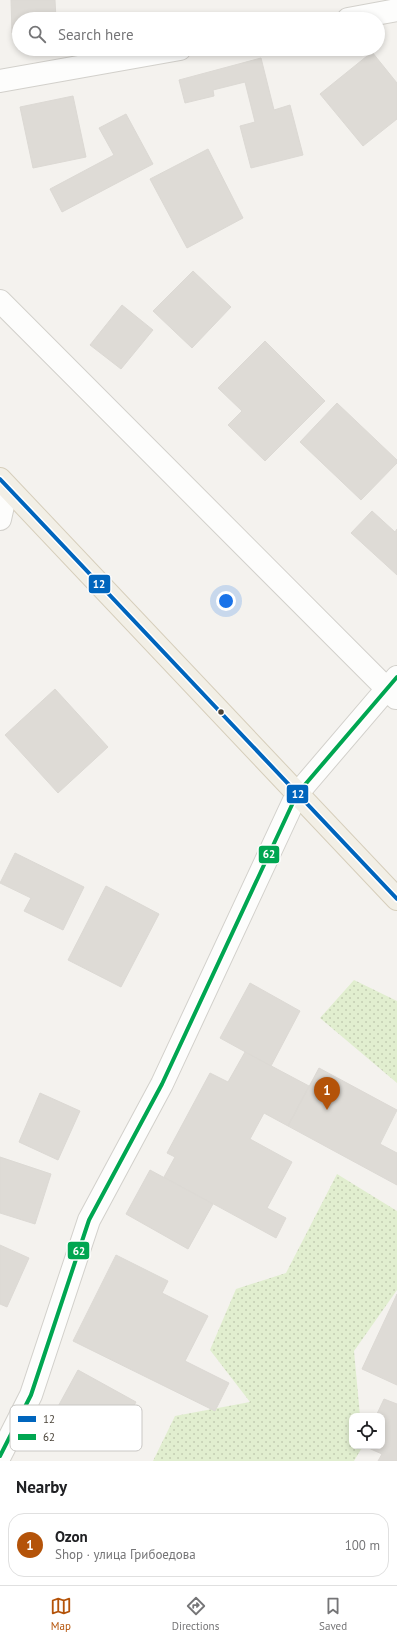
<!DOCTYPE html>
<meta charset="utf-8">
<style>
body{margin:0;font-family:"PT Sans",sans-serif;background:#f2f2f2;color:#202124}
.controls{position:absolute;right:12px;bottom:12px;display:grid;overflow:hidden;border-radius:8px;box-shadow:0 2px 6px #0003}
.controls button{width:36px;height:36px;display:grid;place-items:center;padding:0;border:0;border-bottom:1px solid #e0e0e0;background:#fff;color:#202124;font:20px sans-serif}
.you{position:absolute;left:226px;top:601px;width:14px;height:14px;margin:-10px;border:3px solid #fff;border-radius:50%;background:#1a73e8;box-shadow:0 0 0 6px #1a73e833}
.badge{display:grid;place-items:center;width:26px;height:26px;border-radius:50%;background:#b45309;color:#fff;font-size:13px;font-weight:700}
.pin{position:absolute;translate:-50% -33px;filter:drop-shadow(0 1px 2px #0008)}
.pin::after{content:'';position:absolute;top:21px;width:14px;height:12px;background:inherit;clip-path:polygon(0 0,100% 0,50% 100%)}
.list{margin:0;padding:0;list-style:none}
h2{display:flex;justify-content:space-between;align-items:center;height:52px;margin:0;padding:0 16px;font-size:17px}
h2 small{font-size:13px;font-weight:400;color:#757577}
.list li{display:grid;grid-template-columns:26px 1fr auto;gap:12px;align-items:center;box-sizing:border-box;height:64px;margin:0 8px 8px;padding:0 8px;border:1px solid #e0e0e0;border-radius:16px}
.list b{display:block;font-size:15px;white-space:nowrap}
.list p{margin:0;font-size:13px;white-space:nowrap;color:#757577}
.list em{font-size:13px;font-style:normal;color:#757577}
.icon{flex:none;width:22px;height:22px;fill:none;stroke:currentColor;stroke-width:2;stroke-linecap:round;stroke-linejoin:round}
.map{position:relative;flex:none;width:397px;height:1461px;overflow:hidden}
.search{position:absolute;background:#fff;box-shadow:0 2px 6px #0003;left:12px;right:12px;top:12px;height:44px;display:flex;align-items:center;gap:10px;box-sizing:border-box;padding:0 14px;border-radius:22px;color:#757577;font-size:15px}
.sheet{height:124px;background:#fff}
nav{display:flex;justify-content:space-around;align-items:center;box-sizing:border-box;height:56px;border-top:1px solid #e0e0e0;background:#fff;font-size:11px;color:#757577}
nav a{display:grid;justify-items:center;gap:2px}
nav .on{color:#b45309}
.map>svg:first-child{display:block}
</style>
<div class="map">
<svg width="397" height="1461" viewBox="0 0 397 1461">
<defs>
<pattern id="grass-dots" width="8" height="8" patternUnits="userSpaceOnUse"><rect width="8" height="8" fill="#e1eecf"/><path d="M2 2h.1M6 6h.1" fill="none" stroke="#c3cdb2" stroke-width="1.8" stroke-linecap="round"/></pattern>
</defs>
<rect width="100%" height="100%" fill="#f4f2ee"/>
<path fill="url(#grass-dots)" d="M354 980 397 1001V1083L320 1018Z
M337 1174 397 1211V1290L354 1351 360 1416H352V1446H363L354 1461H153L175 1416 250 1402 210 1350 236 1289 286 1273Z"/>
<path fill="#dedbd6" stroke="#dcd9d4" d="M11 0H55L56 19H19V33H12Z
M372 52 397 83V119L363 146 320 94Z
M261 58 274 110 290 105 303 155 251 168 240 126 255 122 245 82 213 90 214 96 185 103 179 80Z
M73 96 86 157 33 168 20 107Z
M126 114 153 164 62 212 50 189 114 155 99 128Z
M208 149 243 218 187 248 150 179Z
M193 271 231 307 192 348 153 311Z
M122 305 153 330 121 369 90 345Z
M265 341 325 401 265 461 228 425 242 411 218 388Z
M337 403 397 460V463L361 500 300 442Z
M372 511 395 532 397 529V575L351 533Z
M55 689 108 747 58 793 5 735Z
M15 853 84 887 63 930 24 911 31 898 0 883Z
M106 886 159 914 121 987 68 960Z
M250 983 300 1011 271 1066 220 1038Z
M245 1052 309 1086 288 1126 264 1113 250 1139 292 1162 267 1208 286 1218 276 1238 164 1177 175 1157 167 1153 210 1073 228 1082Z
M319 1068 397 1110 380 1144 397 1153V1185L288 1126Z
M40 1093 80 1111 58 1160 19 1142Z
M0 1157 51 1174 35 1224 0 1213Z
M150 1170 213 1204 188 1249 126 1214Z
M0 1245 29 1258 7 1307 0 1304Z
M116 1255 168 1281 162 1293 208 1316 185 1361 229 1383 215 1411 73 1341Z
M397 1294V1385L362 1369Z
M78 1370 136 1402 112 1444 55 1412Z
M384 1399 397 1404V1461H378L382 1454 364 1446H382V1416H376Z"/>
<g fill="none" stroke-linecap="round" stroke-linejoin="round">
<defs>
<path id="minor" d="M348 19 397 10
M0 81 180 49
M0 301 396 698
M0 519 7 488
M0 1456 31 1395 89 1220 162 1084 297 794 397 677"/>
<path id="major" d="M0 479 397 899"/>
</defs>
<use href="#minor" stroke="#d2d0cb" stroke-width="24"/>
<use href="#major" stroke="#d6cebb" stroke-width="24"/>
<use href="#minor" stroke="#fdfdfc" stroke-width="22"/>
<use href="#major" stroke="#f2efe6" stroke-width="22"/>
<defs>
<path id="bus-1" d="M0 479 397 899"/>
<path id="bus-2" d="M0 1456 31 1395 89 1220 162 1084 297 794 397 677"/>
</defs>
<use href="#bus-1" stroke="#fff" stroke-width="7"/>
<use href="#bus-2" stroke="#fff" stroke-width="7"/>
<use href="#bus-1" stroke="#0065bd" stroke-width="4"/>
<use href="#bus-2" stroke="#00a651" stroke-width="4"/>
</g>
<circle fill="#4b4439" stroke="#fff" stroke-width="1.5" cx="221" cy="712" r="3.5"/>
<rect x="10" y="1405" width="132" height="46" rx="6" fill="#fff" stroke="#c9c7c4" stroke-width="1"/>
<rect x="18" y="1416" width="18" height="6" fill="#0065bd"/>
<rect x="18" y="1434" width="18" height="6" fill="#00a651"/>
<g font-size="11" fill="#4b4439">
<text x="43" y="1423">12</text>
<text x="43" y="1441">62</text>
</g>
<g stroke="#fff" stroke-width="1.5">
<rect x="88" y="574" width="23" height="20" rx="4" fill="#0065bd"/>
<rect x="286" y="784" width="23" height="20" rx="4" fill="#0065bd"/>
<rect x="258" y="845" width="22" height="19" rx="4" fill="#00a651"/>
<rect x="67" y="1241" width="23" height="19" rx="4" fill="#00a651"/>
</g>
<g font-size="11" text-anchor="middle" font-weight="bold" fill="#fff">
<text x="99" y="588">12</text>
<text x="298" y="798">12</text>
<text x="269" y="858">62</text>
<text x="79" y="1255">62</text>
</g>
</svg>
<div class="controls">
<button><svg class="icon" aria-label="locate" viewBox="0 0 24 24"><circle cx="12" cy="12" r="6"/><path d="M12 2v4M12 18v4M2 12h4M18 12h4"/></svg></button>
</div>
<div class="you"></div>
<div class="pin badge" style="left:327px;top:1110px">1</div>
<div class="search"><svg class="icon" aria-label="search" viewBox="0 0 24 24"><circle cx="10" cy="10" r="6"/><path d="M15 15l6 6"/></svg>Search here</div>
</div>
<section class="sheet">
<h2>Nearby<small></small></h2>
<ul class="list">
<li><span class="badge">1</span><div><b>Ozon</b><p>Shop · улица Грибоедова</p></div><em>100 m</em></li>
</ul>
</section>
<nav>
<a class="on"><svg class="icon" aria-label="map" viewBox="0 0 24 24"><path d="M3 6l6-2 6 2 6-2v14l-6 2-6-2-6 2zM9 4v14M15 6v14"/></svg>Map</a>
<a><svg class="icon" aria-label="directions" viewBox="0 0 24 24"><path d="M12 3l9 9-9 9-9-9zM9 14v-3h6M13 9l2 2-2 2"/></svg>Directions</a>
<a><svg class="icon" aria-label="saved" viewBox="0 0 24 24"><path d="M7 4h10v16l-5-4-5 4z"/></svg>Saved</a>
</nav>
